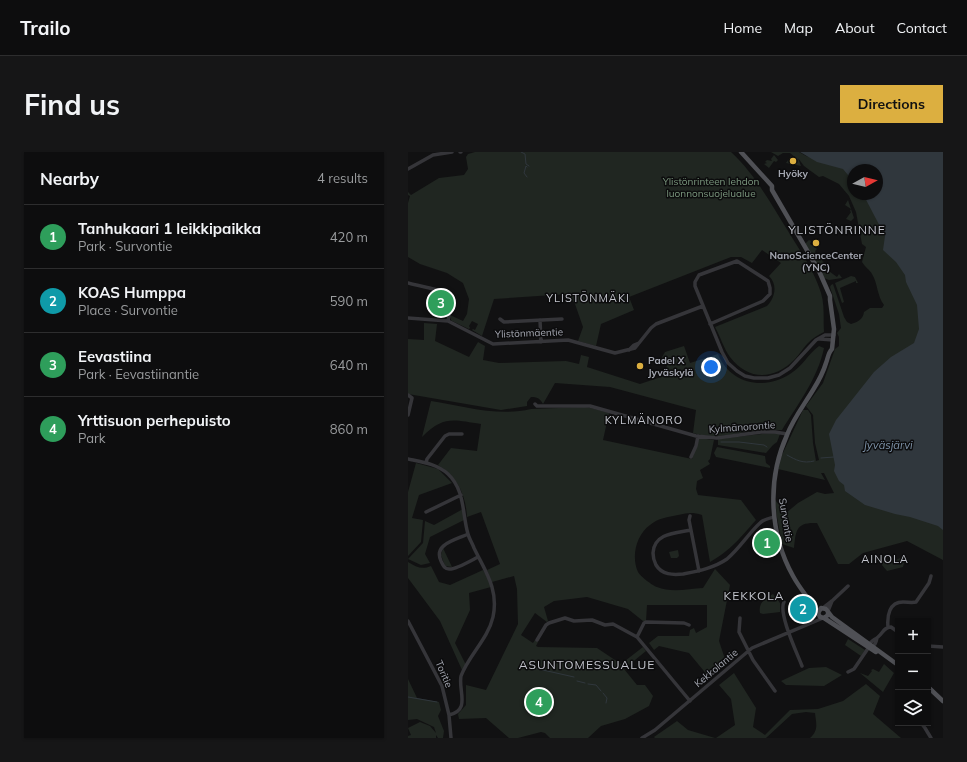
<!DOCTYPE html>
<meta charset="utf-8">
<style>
body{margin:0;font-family:Mulish,sans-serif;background:#161617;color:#f1f3f6}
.controls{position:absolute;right:12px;bottom:12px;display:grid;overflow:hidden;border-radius:0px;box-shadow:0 1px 3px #0004}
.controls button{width:36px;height:36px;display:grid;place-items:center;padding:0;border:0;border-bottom:1px solid #2d2d2e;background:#0d0d0e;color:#f1f3f6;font:20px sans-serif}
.compass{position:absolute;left:439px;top:12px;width:36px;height:36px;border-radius:50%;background:#0d0d0e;box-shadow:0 1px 3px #0004;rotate:82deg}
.you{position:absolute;left:303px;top:215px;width:14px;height:14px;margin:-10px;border:3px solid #fff;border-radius:50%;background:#1a73e8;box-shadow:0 0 0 6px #1a73e833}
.badge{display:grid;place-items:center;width:26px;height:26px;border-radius:50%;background:#dcaf40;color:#fff;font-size:13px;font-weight:700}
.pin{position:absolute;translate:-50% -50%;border:2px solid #fff;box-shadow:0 1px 4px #0006}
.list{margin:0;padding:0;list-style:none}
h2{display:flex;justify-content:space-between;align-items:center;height:52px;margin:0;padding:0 16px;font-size:17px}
h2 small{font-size:13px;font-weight:400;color:#9a9c9e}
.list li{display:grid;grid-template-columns:26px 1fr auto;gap:12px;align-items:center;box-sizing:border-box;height:64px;padding:0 16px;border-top:1px solid #2d2d2e}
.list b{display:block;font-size:15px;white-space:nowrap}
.list p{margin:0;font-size:13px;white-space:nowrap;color:#9a9c9e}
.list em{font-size:13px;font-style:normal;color:#9a9c9e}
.icon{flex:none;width:22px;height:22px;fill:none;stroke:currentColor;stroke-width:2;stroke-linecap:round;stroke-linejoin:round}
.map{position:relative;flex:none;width:535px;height:586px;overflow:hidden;border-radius:0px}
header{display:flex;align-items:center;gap:24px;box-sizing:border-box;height:56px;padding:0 20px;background:#0d0d0e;border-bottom:1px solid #2d2d2e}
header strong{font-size:19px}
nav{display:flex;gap:22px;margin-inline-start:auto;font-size:14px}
.intro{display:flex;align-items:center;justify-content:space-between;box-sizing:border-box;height:96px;padding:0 24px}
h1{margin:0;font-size:28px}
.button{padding:10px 18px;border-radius:0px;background:#dcaf40;color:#111;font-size:14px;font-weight:700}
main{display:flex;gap:24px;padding:0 24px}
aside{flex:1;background:#0d0d0e;border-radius:0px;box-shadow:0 1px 3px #0004}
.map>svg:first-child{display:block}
</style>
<header>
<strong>Trailo</strong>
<nav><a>Home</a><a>Map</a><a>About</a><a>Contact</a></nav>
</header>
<div class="intro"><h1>Find us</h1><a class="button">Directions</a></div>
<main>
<aside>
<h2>Nearby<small>4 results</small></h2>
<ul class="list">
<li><span class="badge" style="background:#2e9e5b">1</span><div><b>Tanhukaari 1 leikkipaikka</b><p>Park · Survontie</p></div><em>420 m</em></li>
<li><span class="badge" style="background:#0f9aa8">2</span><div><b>KOAS Humppa</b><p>Place · Survontie</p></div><em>590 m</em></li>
<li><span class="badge" style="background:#2e9e5b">3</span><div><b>Eevastiina</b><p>Park · Eevastiinantie</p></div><em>640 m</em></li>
<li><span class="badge" style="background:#2e9e5b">4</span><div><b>Yrttisuon perhepuisto</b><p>Park</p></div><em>860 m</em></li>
</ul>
</aside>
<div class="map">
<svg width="535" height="586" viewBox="0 0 535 586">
<rect width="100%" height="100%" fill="#111112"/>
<path fill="#202621" d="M67 0H323C347 22 363 52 380 79 392 99 406 118 413 141 417 154 415 167 416 180 410 183 405 186 400 191 395 196 392 202 386 208 366 228 340 229 322 205 316 197 312 184 307 175L359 154C367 146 370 133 361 124L373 111 354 98 344 111 333 105H323L221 145 226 158 193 172 188 194 170 189 175 175 167 152 160 142 86 147 74 184 64 178 65 177 67 178 70 172 64 169 61 174 62 176 61 177 44 169 43 168 42 163 55 169 59 162 61 147 55 131 39 121 12 112 0 105V51L2 44 0 43V40L3 43 31 26 56 23 60 17 58 5 60 2Z
M363 0H391L398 4 445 18V42H464L513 141 535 366V408L499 389 455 401 441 412H430L409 371C388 370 388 378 386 396L374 392 369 365 367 348 378 361 390 351 409 340 417 342 426 341 416 321H413L417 328 370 317 374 303 395 258H400L403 263 405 291 408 309 411 308 407 291 405 263 398 254 415 231 427 197 431 194V185L429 181 433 176 431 162 422 135 423 133 425 132 436 165 439 170 443 172C449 170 455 168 456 160L462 156H474L476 153C469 144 470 132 464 122 462 118 457 115 454 110L458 95 454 92 448 60 441 44 431 32 415 24 411 25 396 14 390 6 393 14 378 11 383 4 387 7 388 6 382 1H375L370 4Z
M366 3 370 8 368 10 366 9 361 16 356 12 359 11 357 10 359 8 364 9 363 7Z
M440 48 446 66 443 69 438 67 443 60 442 59 443 57 437 53Z
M401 88 403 89 402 92 409 97 407 99 408 101 416 106 414 109 416 110 414 112 419 116 418 117 429 125 431 122 434 126 421 128 416 126 397 92Z
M443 124 447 125 450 131H448V129L432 136 436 150 434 151 427 131Z
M28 138C38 145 41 152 40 164L37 166H28L26 152Z
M16 171 29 172 27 189 61 205 70 190 77 194 75 208 91 211 158 209 171 212 173 203 181 205 179 215 232 232 256 224 260 210 253 207 257 200 276 194 282 211 310 202C322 232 356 239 382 222 394 215 400 202 411 194L416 196C410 226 390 252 374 278 367 278 359 277 352 278 327 280 311 289 285 281L288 258 202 235 147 231 135 252C132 246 129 245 123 245L119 250V254L93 258 0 242V187L16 188Z
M23 249C55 254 90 265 123 257L176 255 183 256 201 261 195 288 284 307 291 286 306 288 302 307 300 309 302 312 292 318 295 326 289 329 288 337 290 343 333 348 348 368C332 386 323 398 302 410L294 363C284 360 280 361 270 363 260 365 250 366 242 373 228 383 223 405 230 420 232 424 245 434 249 435 263 441 280 437 295 436L307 417 322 433 311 489 318 510 300 524 281 501 251 494 246 498 241 491 250 484H281L282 478 286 476 288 481 299 475V453H239L238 469H235L220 457 179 445 146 449 136 455 140 469 139 470 127 461 113 483 125 491 127 488 130 490 128 494 130 495 189 496 213 512 235 495 238 499 216 517 229 533H237L245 544 241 554 217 567 193 574 180 586H142L137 581 133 580 110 586H101L78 566 51 567 50 562 58 553V533L78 538 110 472 109 437 106 424 84 430 79 418 92 412 73 360 59 365C58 343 49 324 30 313L43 296 69 299 73 272C45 268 36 263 14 285Z
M367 281 372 282 369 290 365 293 358 301 310 293V287L354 282Z
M309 295 357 304 358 311 362 314V316L308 305 306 301Z
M8 311 30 317 44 331 11 343 4 366 15 368 13 390 0 404V340Z
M55 357 56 368 22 385 17 402 22 411 13 413 0 407 15 391 17 369 26 373Z
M35 396 44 415 37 414 33 403Z
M270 398 271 404 269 406H263L261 400Z
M496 404 497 407 495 415 479 419 474 413V409L488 408Z
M0 410C8 415 14 418 23 414L31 430 42 433 75 418 81 428 83 435 61 441 62 458 47 491 58 513 54 518 32 469 0 426Z
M365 442 372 451V460L355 462 352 461C350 451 357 446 365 442Z
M440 487 457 498 453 504 437 493Z
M476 512 486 521 475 540 452 521 460 524 464 519 463 518 465 517 471 520Z
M418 515 434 523 416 534 378 533 373 529 401 516Z
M326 521 348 556 345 575 357 583 382 558 410 557 435 549 458 532 472 544 465 562 493 586H402C411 578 408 571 407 561L398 560 384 562 358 586H308L327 573 323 547 311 533Z
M0 527 9 546 31 550 33 558 30 564 36 579 35 586H30L28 583V586H0V584L3 583 0 576 12 570 22 574 28 581 26 575 9 567 0 568Z
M269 569 280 578 307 586H247L246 585Z"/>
<path fill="#30373d" d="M392 0H535V378L530 374 502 365 487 362 457 353 437 339 436 333 431 329 426 319 427 313 421 282 428 268 466 220 483 205 506 191 511 177 509 153 498 130 497 123 488 110 475 98 477 84 455 42H469V18H445V29L435 17 409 10Z"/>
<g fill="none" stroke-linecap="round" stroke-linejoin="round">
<path stroke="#30373d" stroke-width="1" d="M113 0 117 2 118 12 121 14
M119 15 118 14 116 21 119 25
M313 290H331L356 293 359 295
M379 303C388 308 395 312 406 309
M413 306 426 305
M126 516 166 525
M169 529 177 531
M180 532 188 533 193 539
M195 541 199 546 198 551
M0 545 29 550"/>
<path stroke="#353539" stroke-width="3.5" d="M52 0H53
M0 17 25 3 44 0
M0 131C24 138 48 134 40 169
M0 166 40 169 85 192 160 188 207 201 227 196 243 176 248 172 295 154
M92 167 96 170 154 167
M132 168 133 190
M302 172 355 149 362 142V136L360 129 329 109 291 123 287 130V134L314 200 320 211 329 219 337 224 346 226H360L371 223 382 216 408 188 417 183H426
M412 187 425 188
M221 198 226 193 231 191
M0 243 4 246 0 263
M127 252 129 254H182L288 284 309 286 353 280H367L379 282
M283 305 288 294 290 284
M0 307C14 310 29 312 40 322 57 338 54 361 60 382 61 386 64 391 66 396 77 419 91 437 85 465 80 487 61 503 53 524 50 539 63 558 41 563
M18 311 19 307 37 284 41 282H54
M18 360 53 343
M282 364 281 368 291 419
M283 378C268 381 246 381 245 401 245 405 246 409 248 413 254 423 265 423 275 422 290 419 306 416 319 407 332 396 340 382 352 371 356 367 362 366 366 365
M60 382C48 388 25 392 33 409 35 413 36 417 41 417 47 418 64 408 70 405
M376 450C370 461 389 501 394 514
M415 456 424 449 440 434
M420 459 424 449
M332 466 331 480 345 508 367 539
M0 469 34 534 41 563 43 586
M480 475C479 464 481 450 495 450 500 450 504 451 508 450L521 431 523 424
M229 485 236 471 238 470 276 471 281 473
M129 488 138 473 141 471 157 466 166 469 184 468 197 473 205 472 229 485 282 549
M520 494 535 495
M462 495C467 494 468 491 469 486
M440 520 446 517 461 495C462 489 465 489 470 485 475 481 476 475 483 475L490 480
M513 571 517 576 523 586
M234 586 247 578 344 496 415 466"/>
<path stroke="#4f5055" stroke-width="4.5" d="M333 0 364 34V38L411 119 422 144V148L426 177 424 197C420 201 420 206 418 211 415 221 410 230 405 238 396 253 385 267 379 283 359 327 361 381 385 424 392 437 402 448 410 461
M420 460V463L416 466 412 465 410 461 413 456 418 457 424 465 490 513
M416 466 468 500
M520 535 535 549"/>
</g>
<g fill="#dcaf40" stroke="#0c0c0d" stroke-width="1.5">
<circle cx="385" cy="9" r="4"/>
<circle cx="408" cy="91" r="4"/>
<circle cx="232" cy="214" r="4"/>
</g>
<g text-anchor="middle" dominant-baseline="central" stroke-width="3" stroke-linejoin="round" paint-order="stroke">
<g font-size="10" font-weight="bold" fill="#a4a7b1" stroke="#0c0c0d">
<text x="385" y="21">Hyöky</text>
<text x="408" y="103">NanoScienceCenter<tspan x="408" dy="12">(YNC)</tspan></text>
<text x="240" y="208" text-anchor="start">Padel X<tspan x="240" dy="12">Jyväskylä</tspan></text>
</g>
<g font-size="10" fill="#7d9a80" stroke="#0c0c0d">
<text x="303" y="29">Ylistönrinteen lehdon<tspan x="303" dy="12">luonnonsuojelualue</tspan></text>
</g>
<g font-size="10" fill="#a4a7b1" stroke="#0c0c0d">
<text transform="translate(121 181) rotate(-2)">Ylistönmäentie</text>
<text transform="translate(334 275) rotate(-4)">Kylmänorontie</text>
<text transform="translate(378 368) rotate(81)">Survontie</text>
<text transform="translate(308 516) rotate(-40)">Kekkolantie</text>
<text transform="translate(36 522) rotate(67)">Toritie</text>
</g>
<g font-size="11" letter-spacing="1" fill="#c4c6ce" stroke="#0c0c0d">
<text x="180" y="146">YLISTÖNMÄKI</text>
<text x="236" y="268">KYLMÄNORO</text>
<text x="477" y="407">AINOLA</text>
</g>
<g font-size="11" font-style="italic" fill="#7e93a9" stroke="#0c0c0d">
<text x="480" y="293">Jyväsjärvi</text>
</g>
<g font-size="12" letter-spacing="1" fill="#c4c6ce" stroke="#0c0c0d">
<text x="429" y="77">YLISTÖNRINNE</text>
<text x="346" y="443">KEKKOLA</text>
<text x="179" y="512">ASUNTOMESSUALUE</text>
</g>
</g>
</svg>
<div class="controls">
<button>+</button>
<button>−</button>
<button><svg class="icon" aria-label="layers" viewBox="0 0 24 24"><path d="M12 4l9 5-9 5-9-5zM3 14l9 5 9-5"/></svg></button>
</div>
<svg class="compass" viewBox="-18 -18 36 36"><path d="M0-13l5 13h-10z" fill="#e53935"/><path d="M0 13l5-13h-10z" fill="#9a9c9e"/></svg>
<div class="you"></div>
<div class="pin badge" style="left:359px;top:391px;background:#2e9e5b">1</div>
<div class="pin badge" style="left:395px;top:457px;background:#0f9aa8">2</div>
<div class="pin badge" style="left:33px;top:151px;background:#2e9e5b">3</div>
<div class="pin badge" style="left:131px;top:550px;background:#2e9e5b">4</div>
</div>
</main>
